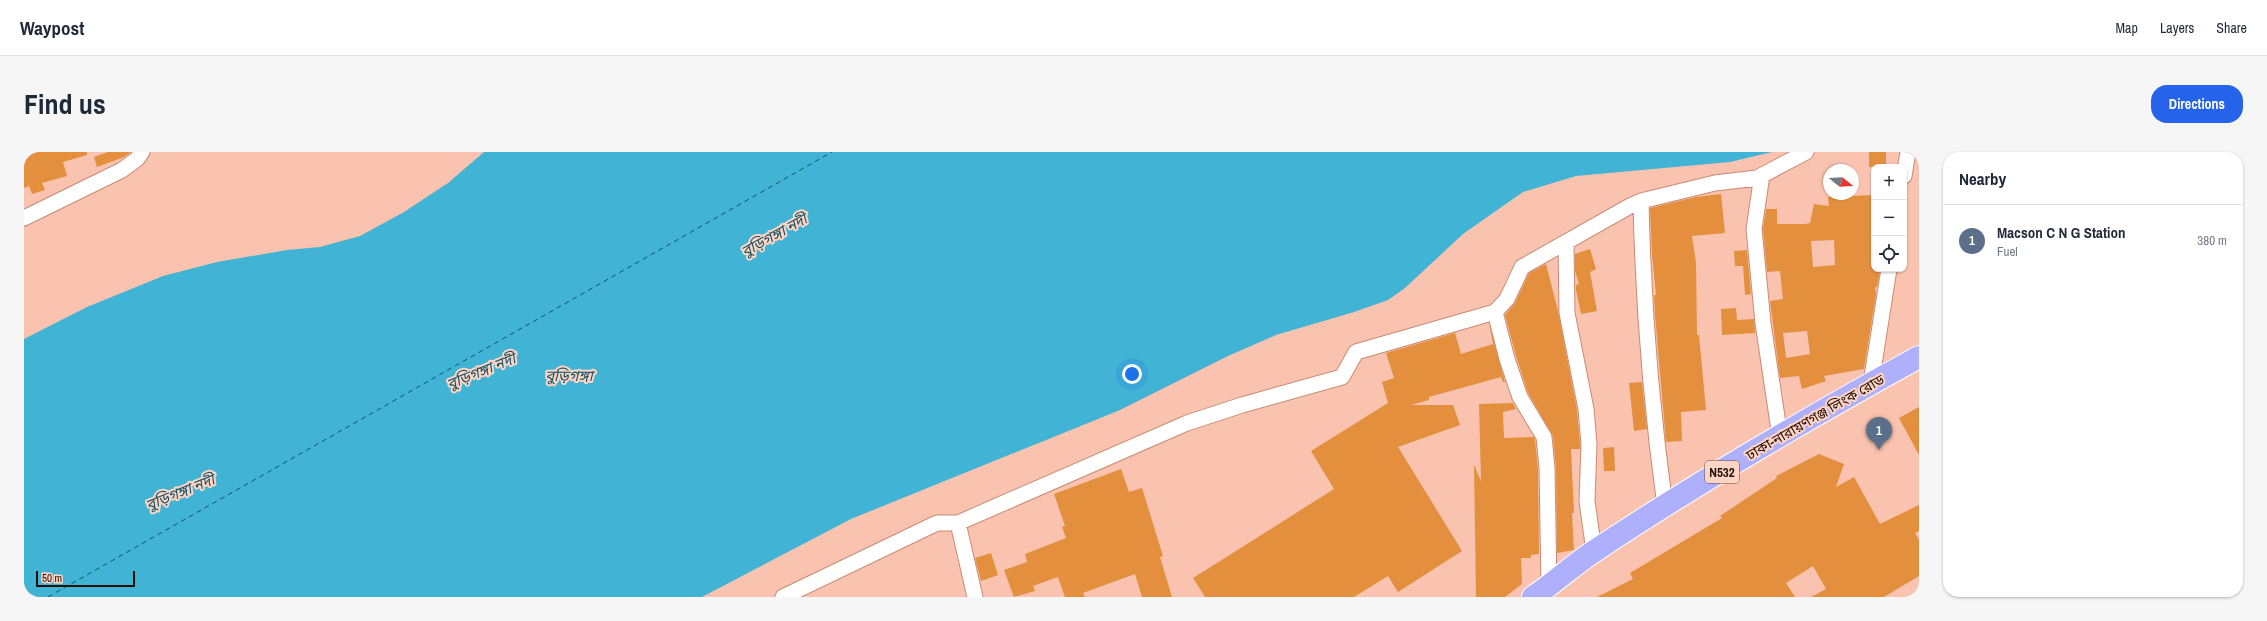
<!DOCTYPE html>
<meta charset="utf-8">
<style>
body{margin:0;font-family:"Archivo Narrow","Noto Sans Bengali",sans-serif;background:#f6f6f7;color:#1f2937}
.controls{position:absolute;right:12px;top:12px;display:grid;overflow:hidden;border-radius:8px;box-shadow:0 1px 3px #0004}
.controls button{width:36px;height:36px;display:grid;place-items:center;padding:0;border:0;border-bottom:1px solid #e0e1e3;background:#fff;color:#1f2937;font:20px sans-serif}
.compass{position:absolute;left:1799px;top:12px;width:36px;height:36px;border-radius:50%;background:#fff;box-shadow:0 1px 3px #0004;rotate:108deg}
.scale{position:absolute;left:12px;bottom:10px;width:99px;box-sizing:border-box;padding-left:4px;border:2px solid #250e06;border-top:0;font-size:11px;line-height:14px;white-space:nowrap;color:#250e06;-webkit-text-stroke:3px #fed4c4;paint-order:stroke}
.you{position:absolute;left:1108px;top:222px;width:14px;height:14px;margin:-10px;border:3px solid #fff;border-radius:50%;background:#1a73e8;box-shadow:0 0 0 6px #1a73e833}
.badge{display:grid;place-items:center;width:26px;height:26px;border-radius:50%;background:#2563eb;color:#fff;font-size:13px;font-weight:700}
.pin{position:absolute;translate:-50% -33px;filter:drop-shadow(0 1px 2px #0008)}
.pin::after{content:'';position:absolute;top:21px;width:14px;height:12px;background:inherit;clip-path:polygon(0 0,100% 0,50% 100%)}
.list{margin:0;padding:0;list-style:none}
h2{display:flex;justify-content:space-between;align-items:center;height:52px;margin:0;padding:0 16px;font-size:17px}
h2 small{font-size:13px;font-weight:400;color:#747a83}
.list li{display:grid;grid-template-columns:26px 1fr auto;gap:12px;align-items:center;box-sizing:border-box;height:72px;padding:0 16px;border-top:1px solid #e0e1e3}
.list b{display:block;font-size:15px;white-space:nowrap}
.list p{margin:0;font-size:13px;white-space:nowrap;color:#747a83}
.list em{font-size:13px;font-style:normal;color:#747a83}
.icon{flex:none;width:22px;height:22px;fill:none;stroke:currentColor;stroke-width:2;stroke-linecap:round;stroke-linejoin:round}
.map{position:relative;flex:none;width:1895px;height:445px;overflow:hidden;border-radius:16px}
header{display:flex;align-items:center;gap:24px;box-sizing:border-box;height:56px;padding:0 20px;background:#fff;border-bottom:1px solid #e0e1e3}
header strong{font-size:19px}
nav{display:flex;gap:22px;margin-inline-start:auto;font-size:14px}
.intro{display:flex;align-items:center;justify-content:space-between;box-sizing:border-box;height:96px;padding:0 24px}
h1{margin:0;font-size:28px}
.button{padding:10px 18px;border-radius:16px;background:#2563eb;color:#fff;font-size:14px;font-weight:700}
main{display:flex;gap:24px;padding:0 24px}
aside{flex:1;background:#fff;border-radius:16px;box-shadow:0 1px 3px #0004}
.map>svg:first-child{display:block}
</style>
<header>
<strong>Waypost</strong>
<nav><a>Map</a><a>Layers</a><a>Share</a></nav>
</header>
<div class="intro"><h1>Find us</h1><a class="button">Directions</a></div>
<main>
<div class="map">
<svg width="1895" height="445" viewBox="0 0 1895 445">
<rect width="100%" height="100%" fill="#fac3af"/>
<path fill="#41b3d4" d="M460 0H1748L1706 10 1552 24 1499 40 1439 82 1381 136 1364 148 1330 160 1252 183 1204 204 1096 258 827 367 678 445H0V187L63 155 139 124 193 110 263 98 296 95 336 84 380 60 424 31Z"/>
<g fill="none" stroke-linecap="round" stroke-linejoin="round">
<path stroke="#135264" stroke-width="1" stroke-dasharray="5 4" stroke-linecap="butt" d="M24 445 808 0"/>
</g>
<path fill="#e38f3e" fill-rule="evenodd" d="M0 0H63V3L39 10 43 24 18 31 21 38 8 42 5 34 0 36Z
M84 0H107L100 5 73 15 70 5Z
M1845 0H1862V15H1845Z
M1697 42 1701 81 1668 84 1672 110 1673 183H1675L1682 258 1657 260 1658 289 1642 290 1631 163 1630 143H1632L1628 103 1626 56 1672 45Z
M1850 43V117L1856 118 1853 135H1851L1852 142 1840 217 1800 224 1802 229 1778 237 1775 224 1756 226 1746 149 1759 147 1756 119 1743 120 1739 77 1742 57H1753V72H1781L1786 71 1790 52 1805 54 1804 45ZM1810 88 1811 113 1789 115 1787 89ZM1783 179 1786 202 1762 206 1759 181Z
M1566 97 1572 117 1566 120 1573 159 1557 162 1552 138V133L1555 132 1551 119V102Z
M1723 98 1727 142 1721 143 1719 114H1711L1710 99Z
M1522 112 1534 159 1553 258 1556 292V297H1547L1550 361H1548L1550 398 1533 401 1532 316 1529 284 1504 241 1492 204 1481 163 1491 151 1505 121Z
M1712 156 1713 168 1730 167 1731 181 1698 183 1697 157Z
M1465 171 1481 230H1479L1477 225 1405 245V248L1387 253H1429L1436 273 1374 295 1438 399 1374 440 1364 424 1330 445H1181L1169 426 1310 337 1287 299 1364 251 1358 230 1370 226 1362 201 1431 181 1437 202 1469 192Z
M1618 230 1623 277 1610 279 1605 231Z
M1489 251 1492 257 1479 260 1480 286 1510 285 1511 288 1514 317 1515 402 1507 403V406H1497L1498 432 1481 445H1452L1450 313 1457 329 1455 252Z
M1895 255V303L1875 266Z
M1590 295 1591 319H1580L1579 296Z
M1795 302 1820 312 1812 335 1830 325 1856 372 1895 353V379L1891 381 1895 388V424L1860 445H1787L1802 437 1789 414 1762 431 1771 445H1573L1609 427 1606 421 1698 366 1696 364 1753 326 1752 324Z
M1097 317 1105 340 1118 336 1139 404 1136 405 1148 445H1118L1111 422 1059 441 1061 445H1041L1034 425 1009 434 1011 439 990 445 980 418 1003 410 1001 402 1042 386 1038 375 1041 374 1030 342Z
M967 401 974 423 957 429 951 406Z"/>
<g fill="none" stroke-linecap="round" stroke-linejoin="round">
<defs>
<path id="minor" d="M1738 23 1730 77 1739 171 1756 285
M1880 24 1884 0
M1617 49C1619 151 1627 252 1641 354
M0 66 98 18 113 7 118 0
M1542 91 1543 161 1562 257 1565 292 1563 349 1570 399
M1847 231 1865 117
M934 371 951 445
M1525 435 1523 316 1520 285 1496 245 1483 207 1471 160 1483 147 1498 115 1606 54 1617 49 1691 31 1733 26 1782 0
M759 445 913 371H934L1163 271 1218 253 1318 225 1332 200 1471 160"/>
<path id="trunk" d="M1509 445C1530 431 1548 414 1569 400 1674 330 1784 266 1895 205"/>
</defs>
<use href="#minor" stroke="#ca8a72" stroke-width="17"/>
<use href="#trunk" stroke="#fff" stroke-width="24"/>
<use href="#minor" stroke="#fff" stroke-width="15"/>
<use href="#trunk" stroke="#aeb0fc" stroke-width="22"/>
</g>
<g text-anchor="middle" dominant-baseline="central" stroke-width="4" stroke-linejoin="round" paint-order="stroke">
<rect fill="#fed4c4" stroke="#66493f" stroke-width="1" x="1681" y="309" width="34" height="22" rx="3"/>
<g font-size="13" font-weight="bold" fill="#250e06">
<text x="1698" y="320">N532</text>
</g>
<g font-size="14" fill="#250e06" stroke="#fed4c4">
<text transform="translate(1791 265) rotate(-30)">ঢাকা-নারায়ণগঞ্জ লিংক রোড</text>
</g>
<g font-size="15" font-style="italic" fill="#135264" stroke="#fed4c4">
<text transform="translate(750 83) rotate(-29)">বুড়িগঙ্গা নদী</text>
<text transform="translate(457 219) rotate(-22)">বুড়িগঙ্গা নদী</text>
<text x="545" y="223">বুড়িগঙ্গা</text>
<text transform="translate(156 340) rotate(-22)">বুড়িগঙ্গা নদী</text>
</g>
</g>
</svg>
<div class="controls">
<button>+</button>
<button>−</button>
<button><svg class="icon" aria-label="locate" viewBox="0 0 24 24"><circle cx="12" cy="12" r="6"/><path d="M12 2v4M12 18v4M2 12h4M18 12h4"/></svg></button>
</div>
<svg class="compass" viewBox="-18 -18 36 36"><path d="M0-13l5 13h-10z" fill="#e53935"/><path d="M0 13l5-13h-10z" fill="#747a83"/></svg>
<div class="scale">50 m</div>
<div class="you"></div>
<div class="pin badge" style="left:1855px;top:298px;background:#5c6f8a">1</div>
</div>
<aside>
<h2>Nearby<small></small></h2>
<ul class="list">
<li><span class="badge" style="background:#5c6f8a">1</span><div><b>Macson C N G Station</b><p>Fuel</p></div><em>380 m</em></li>
</ul>
</aside>
</main>
